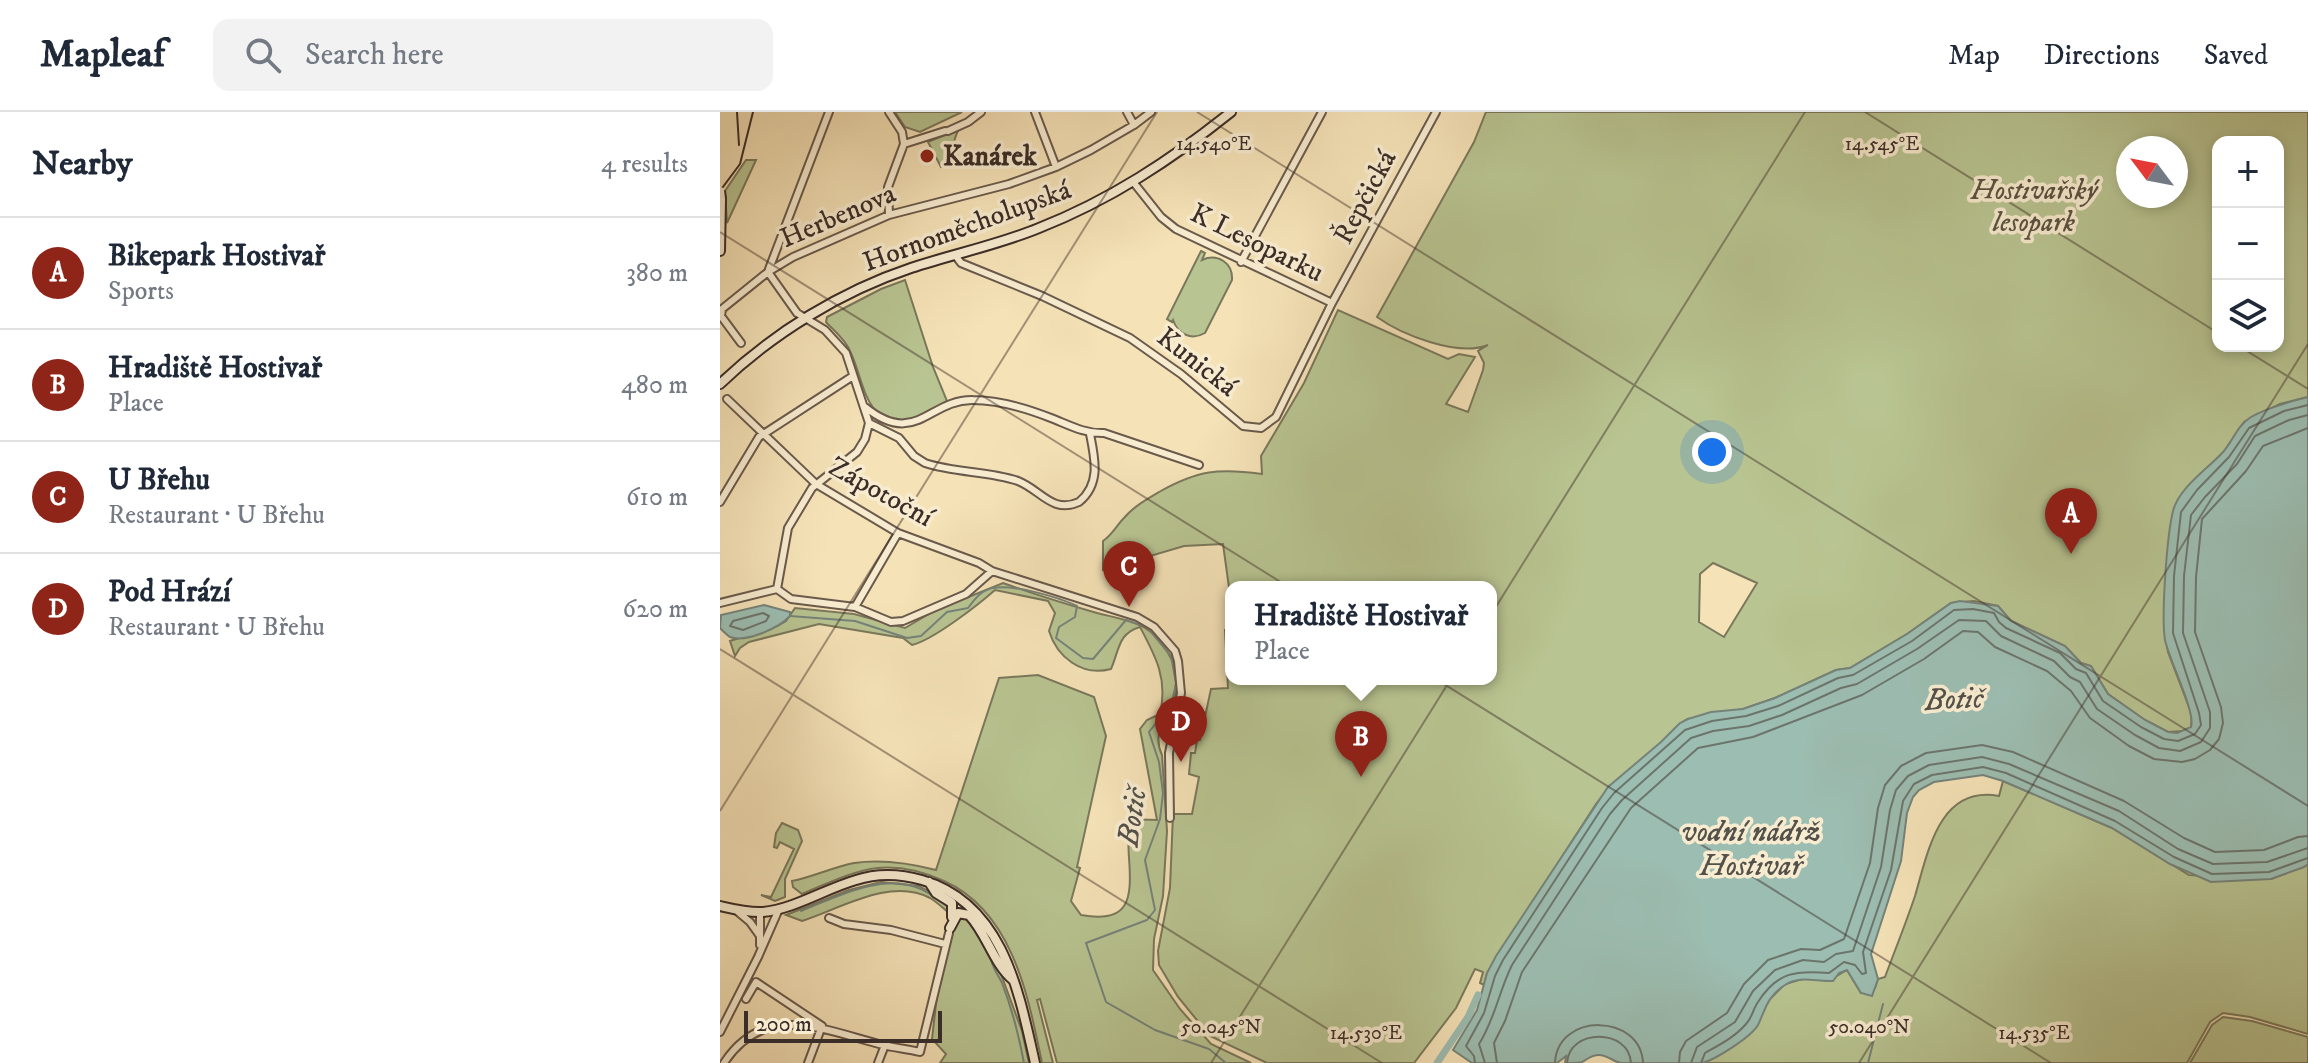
<!DOCTYPE html>
<meta charset="utf-8">
<style>
body{margin:0;font-family:"IM FELL DW Pica",serif;background:#f2f2f3;color:#1f2937}
.controls{position:absolute;right:24px;top:24px;display:grid;overflow:hidden;border-radius:16px;box-shadow:0 4px 12px #0003}
.controls button{width:72px;height:72px;display:grid;place-items:center;padding:0;border:0;border-bottom:2px solid #e0e1e3;background:#fff;color:#1f2937;font:40px sans-serif}
.compass{position:absolute;left:1396px;top:24px;width:72px;height:72px;border-radius:50%;background:#fff;box-shadow:0 4px 12px #0003;rotate:302deg}
.scale{position:absolute;left:24px;bottom:20px;width:198px;box-sizing:border-box;padding-left:8px;border:4px solid #3b2d28;border-top:0;font-size:22px;line-height:28px;white-space:nowrap;color:#3b2d28;-webkit-text-stroke:6px #f8ecd0;paint-order:stroke}
.you{position:absolute;left:992px;top:340px;width:28px;height:28px;margin:-20px;border:6px solid #fff;border-radius:50%;background:#1a73e8;box-shadow:0 0 0 12px #1a73e833}
.badge{display:grid;place-items:center;width:52px;height:52px;border-radius:50%;background:#8f2418;color:#fff;font-size:26px;font-weight:700}
.pin{position:absolute;translate:-50% -66px;filter:drop-shadow(0 2px 4px #0008)}
.pin::after{content:'';position:absolute;top:42px;width:28px;height:24px;background:inherit;clip-path:polygon(0 0,100% 0,50% 100%)}
.popup{position:absolute;left:505px;top:469px;width:272px;height:104px;box-sizing:border-box;display:grid;place-content:center;border-radius:16px;background:#fff;filter:drop-shadow(0 2px 6px #0005);font-size:26px;white-space:nowrap;color:#747a83}
.popup b{font-size:30px;color:#1f2937}
.popup::after{content:'';position:absolute;left:50%;top:100%;margin-left:-16px;border:16px solid transparent;border-top-color:#fff}
.list{margin:0;padding:0;list-style:none}
h2{display:flex;justify-content:space-between;align-items:center;height:104px;margin:0;padding:0 32px;font-size:34px}
h2 small{font-size:26px;font-weight:400;color:#747a83}
.list li{display:grid;grid-template-columns:52px 1fr auto;gap:24px;align-items:center;box-sizing:border-box;height:112px;padding:0 32px;border-top:2px solid #e0e1e3}
.list b{display:block;font-size:30px;white-space:nowrap}
.list p{margin:0;font-size:26px;white-space:nowrap;color:#747a83}
.list em{font-size:26px;font-style:normal;color:#747a83}
.icon{flex:none;width:44px;height:44px;fill:none;stroke:currentColor;stroke-width:2;stroke-linecap:round;stroke-linejoin:round}
.map{position:relative;flex:none;width:1588px;height:951px;overflow:hidden}
header{display:flex;align-items:center;gap:48px;box-sizing:border-box;height:112px;padding:0 40px;background:#fff;border-bottom:2px solid #e0e1e3}
header strong{font-size:38px}
nav{display:flex;gap:44px;margin-inline-start:auto;font-size:28px}
.search{width:560px;height:72px;background:#f2f2f3;display:flex;align-items:center;gap:20px;box-sizing:border-box;padding:0 28px;border-radius:16px;color:#747a83;font-size:30px}
main{display:flex}
aside{flex:1;background:#fff}
.map>svg:first-child{display:block}
</style>
<header>
<strong>Mapleaf</strong>
<div class="search"><svg class="icon" aria-label="search" viewBox="0 0 24 24"><circle cx="10" cy="10" r="6"/><path d="M15 15l6 6"/></svg>Search here</div>
<nav><a>Map</a><a>Directions</a><a>Saved</a></nav>
</header>
<main>
<aside>
<h2>Nearby<small>4 results</small></h2>
<ul class="list">
<li><span class="badge">A</span><div><b>Bikepark Hostivař</b><p>Sports</p></div><em>380 m</em></li>
<li><span class="badge">B</span><div><b>Hradiště Hostivař</b><p>Place</p></div><em>480 m</em></li>
<li><span class="badge">C</span><div><b>U Břehu</b><p>Restaurant · U Břehu</p></div><em>610 m</em></li>
<li><span class="badge">D</span><div><b>Pod Hrází</b><p>Restaurant · U Břehu</p></div><em>620 m</em></li>
</ul>
</aside>
<div class="map">
<svg width="1588" height="951" viewBox="0 0 1588 951">
<rect width="100%" height="100%" fill="#f5e2b7"/>
<filter id="stains"><feTurbulence type="fractalNoise" baseFrequency=".0025" numOctaves="4"/><feColorMatrix values="0 0 0 0 .2 0 0 0 0 .09 0 0 0 0 .02 0 0 0 .5 -.17"/></filter>
<radialGradient id="worn" r=".72"><stop offset=".6" stop-color="#630" stop-opacity="0"/><stop offset="1" stop-color="#630" stop-opacity=".3"/></radialGradient>
<path fill="#b8c491" stroke="#7a785c" stroke-width="2" fill-rule="evenodd" d="M175 0H242L200 20 185 15Z
M766 0H1588V285L1560 292 1524 310 1503 341 1458 389 1446 463 1445 522 1448 540 1472 603 1471 615 1464 619 1448 620 1425 608 1388 582 1371 554 1361 551 1345 534 1291 509 1278 494 1254 489 1231 491 1187 522 1130 556 1116 558 1055 586 1023 597 968 607C957 612 951 621 943 629 920 650 895 667 876 692L767 861 764 873 760 871 763 860 755 857 736 896 694 951H547L490 924 458 885 439 853 438 839 450 776 453 702H472L479 665 469 662 471 641H475L477 628H480L491 577 508 576 505 518 511 517V567H771V475H511V490L503 432 464 434 383 458V429C393 422 396 414 404 406 413 395 427 387 439 380 478 358 499 356 542 362L541 344 584 271 618 198 728 247 739 242 755 245 726 292 748 300 763 258 764 251 758 239 768 233C738 245 682 223 657 205L754 30ZM1498 30H1558V234H1498ZM1408 36H1456V84H1408ZM993 451 1037 471 1004 525 979 510 980 462Z
M239 17C232 30 233 34 240 49L221 55 208 30Z
M26 48H36L7 111 5 79Z
M481 139 485 141 482 148C498 141 513 151 512 168L485 221C471 229 458 222 453 208L452 210 447 207Z
M185 168 213 255 227 289C216 295 207 303 194 307 144 319 145 269 130 239 125 227 114 219 106 210L107 205 161 177Z
M283 471C314 482 345 492 377 501 392 505 412 508 425 516 442 526 459 554 457 573 455 600 429 616 442 643L447 719 443 784 434 827 433 858 460 897 491 932 531 951H337L320 887 317 888 333 951H322C308 884 293 800 224 769 204 760 180 754 158 756 132 759 106 772 82 782L73 775 72 769C93 765 113 755 134 751 162 747 189 751 216 758L279 566 318 563 374 585 386 624 357 755 360 756 351 789 361 803C410 812 412 787 409 746 408 732 409 720 406 707L437 708 420 617 427 608 440 602C448 567 436 545 420 515 398 521 399 539 391 557 362 565 337 545 329 519L335 501 328 489 275 478C258 493 213 528 192 533L183 526 99 512 29 530 20 536 15 544 10 529 57 514 66 509 75 496 134 502 185 516 214 499Z
M1283 669 1392 716 1469 763 1551 767 1588 752V922L1530 905 1503 901 1490 910 1467 951H982L1015 933 1037 913 1039 904 1047 890 1065 872 1086 866 1108 869 1127 858 1141 881 1155 876 1158 867 1165 865C1175 838 1186 811 1195 784 1208 740 1219 673 1279 684Z
M62 711 78 718 82 729 65 767V785L55 789 41 783 51 785 74 737 60 730 57 736 54 735 56 721Z
M161 770 199 774 229 791 230 802C224 797 217 790 210 786 170 765 120 797 82 809L66 803 129 778Z
M245 802 275 846 302 919 309 951H220L226 942 212 927 218 874 237 806Z
M1503 905 1532 909 1588 925V951H1470L1492 913Z"/>
<path fill="#9cbdb1" stroke="#75837a" stroke-width="2" d="M1588 285V752L1584 755 1551 767 1491 770 1450 752 1392 716 1283 669 1263 663 1214 670 1199 678 1193 685 1187 701 1181 749 1151 842 1158 867 1152 884 1141 881 1127 858 1119 861 1113 869C1096 870 1080 863 1065 873 1048 883 1045 898 1038 913 1031 925 995 948 982 951 971 951 914 951 901 951 894 950 887 943 879 943 871 943 868 947 862 950 859 951 850 951 845 951L846 944 837 951H752L733 938 757 898 767 861 776 844 888 675 941 630 960 611 968 607 991 600 1023 597 1055 586 1116 558 1130 556 1187 522 1231 491 1240 489 1278 494 1291 509 1345 534 1361 551 1371 554 1388 582 1425 608 1448 620 1457 621 1471 615C1476 600 1449 548 1445 528 1441 504 1447 423 1453 399 1459 375 1489 356 1504 339 1514 327 1517 314 1531 305 1545 297 1572 289 1588 285Z
M44 493 70 500V504C59 516 26 531 10 525 8 524 2 518 0 516L1 503Z"/>
<g fill="none" stroke-linecap="round" stroke-linejoin="round">
<path stroke="#6c756c" stroke-width="2" d="M43 501 49 504 46 509 23 518 10 514 13 509Z
M755 951 754 944 746 934 764 901 775 864 783 848 882 696 894 681 965 618 992 609 1026 604 1058 594 1118 566 1133 563 1192 529 1234 498 1253 497 1274 501 1279 510 1286 516 1340 541 1356 557 1366 561 1383 589 1421 615 1444 627 1458 629 1475 622 1481 613 1479 601 1453 521 1454 464 1461 400 1477 378 1509 345 1529 316 1564 299 1588 293
M765 951 759 932C775 907 779 879 792 853L890 702 902 688 971 626 993 619 1029 614 1062 603 1121 576 1137 572 1197 537 1239 508 1266 509 1281 524 1334 549 1350 565 1360 570 1377 597 1415 623 1439 636 1460 639 1481 630 1490 616V600L1463 521 1464 464 1471 403 1485 385 1517 352 1535 324 1569 308 1588 303
M777 951 774 931 785 909 802 860 911 696 978 636 1033 625 1142 583 1204 547 1243 519 1258 520 1275 535 1327 559 1351 579 1370 606 1409 634 1434 647 1462 650 1475 647 1490 638 1499 627 1503 611 1501 595 1475 520 1476 465 1482 407 1526 359 1543 334 1588 316
M835 951C837 900 921 901 923 951
M847 951C849 916 909 916 911 951
M959 951 960 940 966 929 1007 901 1024 872 1048 848 1081 837 1100 838 1124 827 1150 751 1158 696 1165 673 1181 654 1206 641 1262 633 1293 640 1404 689 1464 726 1495 740 1544 738 1578 725 1588 724
M971 951 977 935 1015 910 1033 879 1055 858 1083 848 1104 850 1116 842 1133 839 1161 755 1170 698 1176 678 1188 664 1209 653 1262 645 1289 652 1399 699 1458 737 1493 752 1547 750 1588 736
M981 951 985 941C999 933 1015 925 1026 912 1032 906 1033 897 1038 890 1057 860 1076 858 1109 861L1124 850 1135 853 1142 862 1146 861 1143 840 1171 758 1183 689 1194 672 1212 663 1263 655 1286 661 1395 709 1454 745 1492 762 1549 760 1588 746"/>
<path stroke="#75837a" stroke-width="2" d="M70 504 135 509 187 526 201 524 227 500 248 496C255 487 261 478 273 476 293 472 338 485 357 494L355 505 339 515 336 526 363 546 373 547 406 508 427 515 451 544 456 571 452 591 429 620 439 650 443 681 440 707 425 748 435 798 427 808 366 831 386 890 435 918 489 937 506 951
M81 799C116 785 162 760 201 777 210 781 219 788 227 794
M246 806 254 817
M270 842C271 855 277 860 282 871 292 897 299 924 304 951
M1148 951 1163 892"/>
<path stroke="#9cbdb1" stroke-width="7" d="M717 951 748 905 758 883"/>
<defs>
<path id="street" d="M315 0 336 55
M407 0 414 13
M228 19 248 10 261 0
M184 32 225 19
M414 71 441 105 456 117 612 191
M169 103 168 75 184 32 182 20 169 0
M235 143 241 151 322 184 410 226 461 262 523 314 541 316 556 305 612 191 716 0
M521 150 602 0
M49 157 109 0
M48 160 77 201 105 218 126 241 149 311 145 327 137 340 92 376 68 416 57 477
M21 231 1 204 2 197 48 160 73 145 169 103 289 72 336 55 371 38 414 13 431 0
M7 287 96 372 178 421 259 451 272 459 417 505 434 515 455 539 458 549 461 581 449 641 450 706
M145 295C196 336 209 287 253 288 279 288 308 297 331 306 349 313 365 322 384 321L479 353
M149 311 179 326 194 344 205 351C235 361 269 359 298 369 321 378 332 402 359 390 381 372 375 347 370 322
M0 390 39 325 133 264
M0 491 57 477 71 487 135 495 171 510 183 509 246 482 272 459
M135 495 178 421
M18 800 30 810 40 824
M40 800V833
M109 806 124 812 171 818 225 832
M26 887 36 870 102 914
M0 920 38 845 59 797
M4 951C45 888 106 919 163 933 175 936 188 937 200 940L229 821
M88 951 102 914
M158 951 165 933"/>
<path id="secondary" d="M0 139 1 87
M0 272C53 221 122 179 191 156 233 142 278 133 319 116 390 88 451 48 511 0
M209 770 216 781 232 791V805
M0 794C13 797 29 801 43 800 74 797 105 777 136 768 157 761 181 762 202 768 283 791 299 880 315 951
M230 816 238 801 249 803C267 822 273 851 293 868"/>
</defs>
<use href="#street" stroke="#6a5a4c" stroke-width="10"/>
<use href="#secondary" stroke="#3b2d28" stroke-width="12"/>
<use href="#street" stroke="#f8ecd0" stroke-width="6"/>
<use href="#secondary" stroke="#f8ecd0" stroke-width="8"/>
<path stroke="#3b2d28" stroke-width="2" d="M17 0 19 33
M0 79 20 52 33 0"/>
<defs>
<path id="secondary-bridge" d="M0 79 1 87"/>
</defs>
<use href="#secondary-bridge" stroke="#3b2d28" stroke-width="12" stroke-linecap="butt"/>
<use href="#secondary-bridge" stroke="#f8ecd0" stroke-width="8"/>
</g>
<path fill="none" stroke="#3b2d28" stroke-width="2" stroke-opacity="0.45" d="M477 0 1588 694M1145 0 1498 221M0 120 1331 951M1519 234 1588 277M0 537 662 951M0 699 437 0M491 951 1085 0M1139 951 1588 232"/>
<circle fill="#8f2418" stroke="#f8ecd0" stroke-width="3" cx="207" cy="44" r="8"/>
<g text-anchor="middle" dominant-baseline="central" stroke-width="7" stroke-linejoin="round" paint-order="stroke">
<g font-size="28" font-weight="bold" fill="#3b2d28" stroke="#f8ecd0" text-anchor="start">
<text x="223" y="44">Kanárek</text>
</g>
<g font-size="28" font-style="italic" fill="#5a5342" stroke="#f8ecd0">
<text x="1314" y="78">Hostivařský<tspan x="1314" dy="32">lesopark</tspan></text>
</g>
<g font-size="28" fill="#3b2d28" stroke="#f8ecd0">
<text transform="translate(645 85) rotate(-62)">Řepčická</text>
<text transform="translate(118 104) rotate(-23)">Herbenova</text>
<text transform="translate(247 114) rotate(-20)">Hornoměcholupská</text>
<text transform="translate(537 131) rotate(26)">K Lesoparku</text>
<text transform="translate(477 250) rotate(38)">Kunická</text>
<text transform="translate(161 380) rotate(29)">Zápotoční</text>
</g>
<g font-size="30" font-style="italic" fill="#53514a" stroke="#f8ecd0">
<text transform="translate(1234 588) rotate(-2)">Botič</text>
<text transform="translate(413 705) rotate(-81)">Botič</text>
<text x="1031" y="720">vodní nádrž<tspan x="1031" dy="34">Hostivař</tspan></text>
</g>
</g>
<g font-size="20" text-anchor="middle" fill="#3b2d28" stroke="#f8ecd0" stroke-width="7" stroke-linejoin="round" paint-order="stroke">
<text x="1162" y="38">14.545°E</text>
<text x="494" y="38">14.540°E</text>
<text x="501" y="921">50.045°N</text>
<text x="1149" y="921">50.040°N</text>
<text x="646" y="927">14.530°E</text>
<text x="1314" y="927">14.535°E</text>
</g>
<rect width="100%" height="100%" filter="url(#stains)"/>
<rect width="100%" height="100%" fill="url(#worn)"/>
</svg>
<div class="controls">
<button>+</button>
<button>−</button>
<button><svg class="icon" aria-label="layers" viewBox="0 0 24 24"><path d="M12 4l9 5-9 5-9-5zM3 14l9 5 9-5"/></svg></button>
</div>
<svg class="compass" viewBox="-18 -18 36 36"><path d="M0-13l5 13h-10z" fill="#e53935"/><path d="M0 13l5-13h-10z" fill="#747a83"/></svg>
<div class="scale">200 m</div>
<div class="you"></div>
<div class="pin badge" style="left:1351px;top:442px">A</div>
<div class="pin badge" style="left:641px;top:665px">B</div>
<div class="popup"><b>Hradiště Hostivař</b>Place</div>
<div class="pin badge" style="left:409px;top:495px">C</div>
<div class="pin badge" style="left:461px;top:650px">D</div>
</div>
</main>
